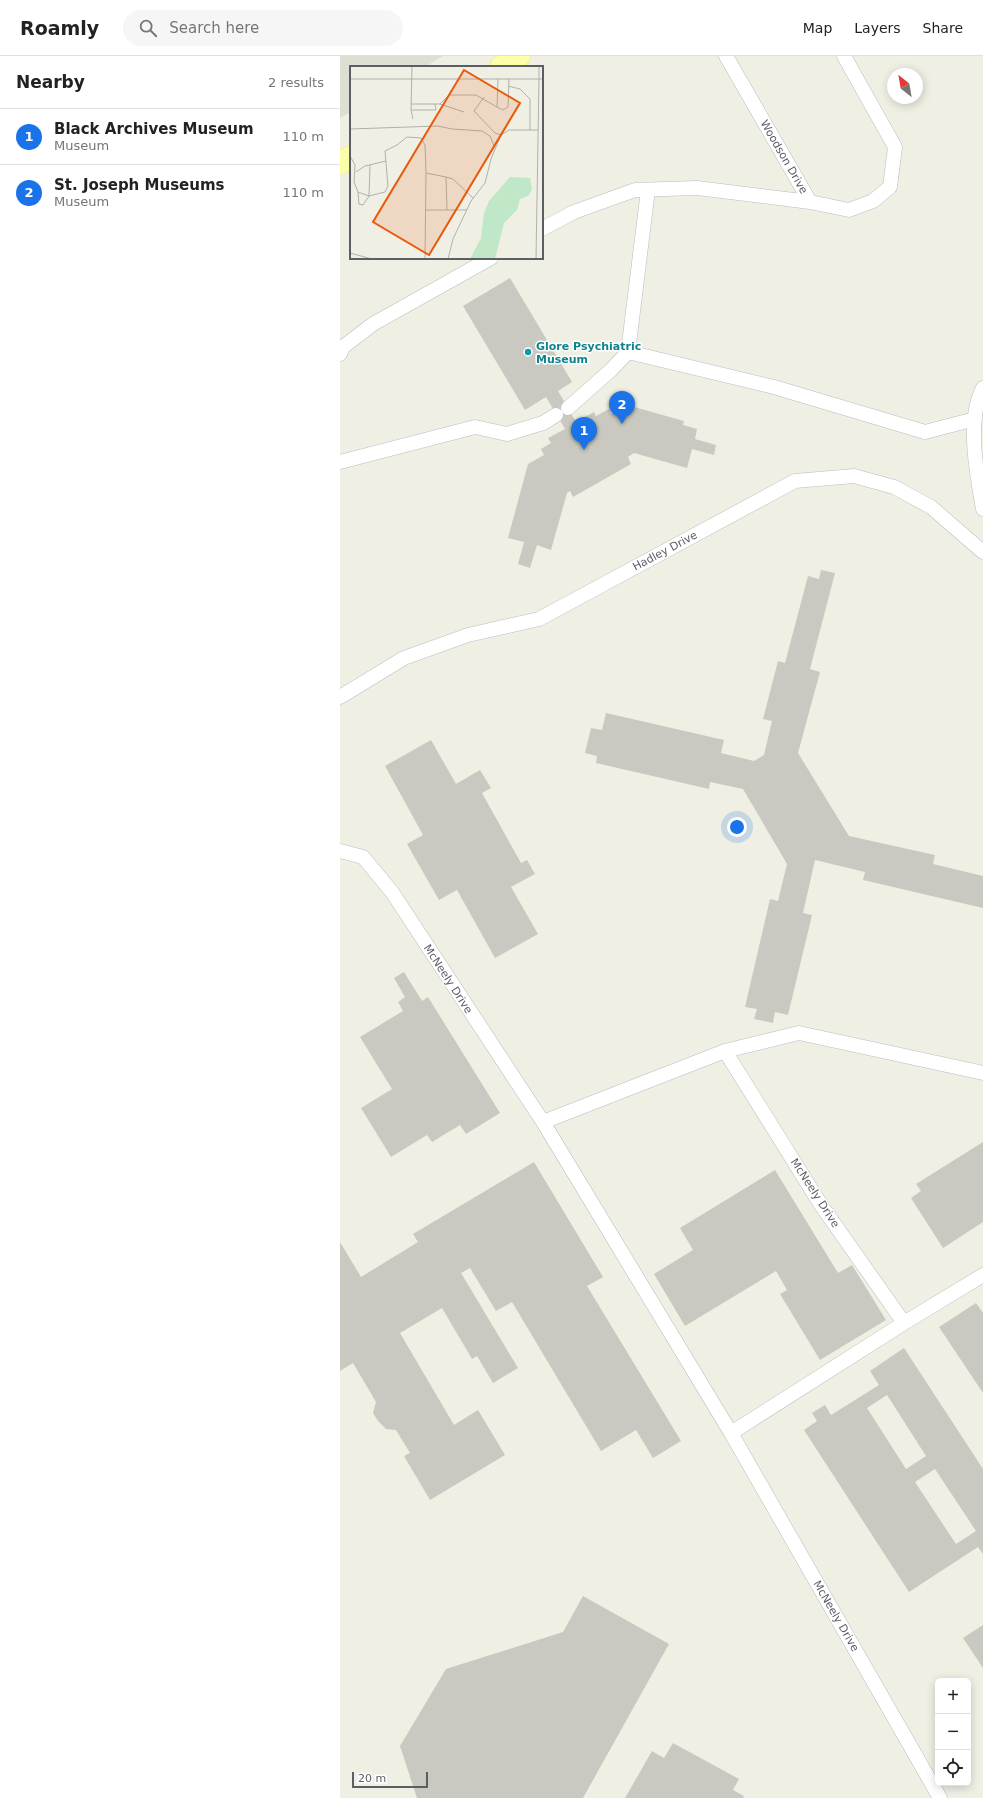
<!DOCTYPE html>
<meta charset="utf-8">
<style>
body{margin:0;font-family:"DejaVu Sans",sans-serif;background:#f6f6f6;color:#222}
.controls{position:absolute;right:12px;bottom:12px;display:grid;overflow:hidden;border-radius:6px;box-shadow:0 2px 10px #0003}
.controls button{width:36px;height:36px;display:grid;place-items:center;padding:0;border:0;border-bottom:1px solid #e0e0e0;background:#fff;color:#222;font:20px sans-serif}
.compass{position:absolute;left:547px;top:12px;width:36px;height:36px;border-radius:50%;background:#fff;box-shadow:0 2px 10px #0003;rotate:329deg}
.scale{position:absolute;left:12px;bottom:10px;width:76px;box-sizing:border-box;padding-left:4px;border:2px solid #5c5e65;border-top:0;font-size:11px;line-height:14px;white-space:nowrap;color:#5c5e65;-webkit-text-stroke:3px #fff;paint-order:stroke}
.you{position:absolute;left:397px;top:771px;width:14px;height:14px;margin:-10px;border:3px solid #fff;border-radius:50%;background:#1a73e8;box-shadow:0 0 0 6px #1a73e833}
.badge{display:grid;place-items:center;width:26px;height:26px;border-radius:50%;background:#1a73e8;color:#fff;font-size:13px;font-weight:700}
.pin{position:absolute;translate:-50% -33px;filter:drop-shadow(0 1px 2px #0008)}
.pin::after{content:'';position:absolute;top:21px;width:14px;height:12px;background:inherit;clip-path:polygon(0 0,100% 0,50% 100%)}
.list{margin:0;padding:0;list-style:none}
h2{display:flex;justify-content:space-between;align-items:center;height:52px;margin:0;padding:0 16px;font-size:17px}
h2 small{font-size:13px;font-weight:400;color:#767676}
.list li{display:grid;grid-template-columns:26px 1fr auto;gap:12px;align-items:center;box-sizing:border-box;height:56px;padding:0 16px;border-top:1px solid #e0e0e0}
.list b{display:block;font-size:15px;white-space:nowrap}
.list p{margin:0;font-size:13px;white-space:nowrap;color:#767676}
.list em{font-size:13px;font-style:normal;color:#767676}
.icon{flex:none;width:22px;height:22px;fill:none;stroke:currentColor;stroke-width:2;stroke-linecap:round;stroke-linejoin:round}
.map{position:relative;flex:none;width:643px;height:1742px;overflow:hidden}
header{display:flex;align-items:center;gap:24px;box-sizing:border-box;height:56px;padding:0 20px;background:#fff;border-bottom:1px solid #e0e0e0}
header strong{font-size:19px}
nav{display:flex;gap:22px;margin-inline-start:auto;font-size:14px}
.search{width:280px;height:36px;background:#f6f6f6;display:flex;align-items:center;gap:10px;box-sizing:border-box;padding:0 14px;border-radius:22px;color:#767676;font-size:15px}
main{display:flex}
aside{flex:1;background:#fff}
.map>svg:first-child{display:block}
</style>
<header>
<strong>Roamly</strong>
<div class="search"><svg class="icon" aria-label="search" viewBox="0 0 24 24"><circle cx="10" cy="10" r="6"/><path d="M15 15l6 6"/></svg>Search here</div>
<nav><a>Map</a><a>Layers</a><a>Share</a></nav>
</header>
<main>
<aside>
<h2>Nearby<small>2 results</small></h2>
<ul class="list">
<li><span class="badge">1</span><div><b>Black Archives Museum</b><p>Museum</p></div><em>110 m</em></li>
<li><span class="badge">2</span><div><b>St. Joseph Museums</b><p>Museum</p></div><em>110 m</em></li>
</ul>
</aside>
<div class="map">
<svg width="643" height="1742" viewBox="0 0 643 1742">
<rect width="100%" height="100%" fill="#efefe4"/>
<path fill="#dfded2" d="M0 0H103L85 11H11V56L0 62Z"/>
<path fill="#cac9c1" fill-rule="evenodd" d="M170 222 232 326 218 335 236 366 254 356 256 360 269 353 271 358 287 349 344 365 343 369 357 373 355 383 376 389 374 399 352 393 347 412 294 397 288 401 291 408 233 441 230 435 227 437 211 494 197 489 190 512 178 508 184 486 168 482 188 408 204 399 201 393 211 387 208 382 225 373 206 341 185 354 123 250Z
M481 514 495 517 470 613 480 616 458 697 509 780 595 799 593 808 643 820V852L523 824 525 816 475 804 463 857 472 859 448 959 435 956 433 967 414 963 417 953 405 951 430 843 438 845 447 808 403 733 370 726 369 733 256 707 257 700 245 697 251 672 262 674 266 657 384 684 381 697 414 705 424 699 432 665 423 663 438 605 445 607 468 520 479 523Z
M91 684 116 728 140 714 151 732 142 737 181 807 187 804 195 818 171 831 198 878 155 902 117 834 99 844 67 788 83 779 45 710Z
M64 916 82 945 88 941 160 1057 126 1078 120 1069 92 1086 87 1079 51 1101 21 1052 52 1033 20 981 63 955 58 946 65 941 54 922Z
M643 1086V1166L603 1192 571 1142 581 1135 576 1128Z
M194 1106 263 1221 247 1230 341 1385 313 1402 296 1374 261 1395 172 1246 156 1255 130 1212 121 1217 178 1312 153 1327 137 1300 132 1303 102 1252 60 1277 114 1369 138 1354 165 1399 90 1444 64 1400 70 1397 56 1374 46 1373 38 1365 33 1357 36 1346 13 1307 0 1315V1186L21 1221 78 1186 73 1178Z
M435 1114 498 1217 512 1209 546 1264 480 1304 440 1238 447 1234 436 1215 345 1270 314 1218 353 1194 340 1172Z
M636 1247 643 1257V1337L599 1271Z
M564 1292 643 1413V1498L638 1491 569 1536 464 1374 477 1365 472 1357 485 1349 491 1359 539 1329 530 1315ZM547 1339 586 1400 566 1413 527 1352ZM595 1413 636 1475 616 1488 575 1426Z
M243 1540 329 1588 243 1742H77L60 1690 106 1613 223 1576Z
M643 1569V1612L623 1582Z
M333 1687 399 1723 393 1734 404 1740 403 1742H285L312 1695 324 1702Z"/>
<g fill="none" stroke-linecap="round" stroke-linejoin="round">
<defs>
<path id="lane" d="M386 0 470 146 509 154 533 145 550 131 555 91 504 0
M308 134 288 296 434 331 585 376 635 363
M202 173 234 156 295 134 357 132 470 146
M0 298 3 291 33 268 151 202
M643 332C626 364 637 419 643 453
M228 352 271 314 288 296
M0 406 135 371 167 378 203 367 216 359
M0 641 64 602 128 579 199 563 455 425 514 420 554 431 591 451 643 496
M0 795 23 801 52 836 203 1066 391 1377 600 1742
M385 995 459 977 643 1017
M203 1066 385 995 481 1149 564 1267
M391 1377 564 1267 643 1219"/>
<path id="primary" d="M161 11 179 0
M0 107 11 101"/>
</defs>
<use href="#lane" stroke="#bcbcc3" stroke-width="15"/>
<use href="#primary" stroke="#f6e956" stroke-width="23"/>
<use href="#lane" stroke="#fff" stroke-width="14"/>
<use href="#primary" stroke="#fbffa9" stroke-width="22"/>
</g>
<circle fill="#0f9aa8" stroke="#fff" stroke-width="1.5" cx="188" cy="296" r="4"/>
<g text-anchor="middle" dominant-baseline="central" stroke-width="3" stroke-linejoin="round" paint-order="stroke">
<g font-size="11" fill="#5c5e65" stroke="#fff">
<text transform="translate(444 101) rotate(60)">Woodson Drive</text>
<text transform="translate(325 495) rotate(-28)">Hadley Drive</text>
<text transform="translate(108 923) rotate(57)">McNeely Drive</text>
<text transform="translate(475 1137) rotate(57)">McNeely Drive</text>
<text transform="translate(496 1560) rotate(60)">McNeely Drive</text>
</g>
<g font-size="11" font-weight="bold" fill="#0d838f" stroke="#fff" text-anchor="start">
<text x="196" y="290">Glore Psychiatric<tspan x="196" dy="13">Museum</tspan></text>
</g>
</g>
<g transform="translate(10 10)">
<rect width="193" height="193" fill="#efefe4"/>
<path d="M160 111 180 112 182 124 178 130 170 133 167 144 154 157 145 193H120L131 172 134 147 139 135Z" fill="#c0e7c8"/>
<path fill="none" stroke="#b0b1ad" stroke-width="1" d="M62 0 61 44 63 53M0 13H193M148 13 147 41 153 44 158 41 159 13M189 13V0M158 20 170 23 180 33V64M134 31 124 45 145 67 151 69M61 38H90L99 29H126L147 41M90 38 114 46M61 44H86L85 38M0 63 88 60 102 63 132 65 140 70 145 82M0 90 5 99 4 116 8 126M6 106 15 100 36 95M76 107 96 111 97 144M96 111 103 113 123 132M8 126 19 130 35 126 38 120 35 85 47 79 57 71 71 72 75 79 76 107 75 193M8 126 9 138 13 139 19 130 20 99M76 144H117M0 187 22 193M98 193 103 173 121 135 135 117 141 93 151 69 159 64H188M186 193 189 13"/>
<path fill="#e8590c" fill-opacity="0.15" stroke="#e8590c" stroke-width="2" d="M114 4 170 37 79 189 23 156Z"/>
<rect width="193" height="193" fill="none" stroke="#5c5e65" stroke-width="2"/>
</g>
</svg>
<div class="controls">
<button>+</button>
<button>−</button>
<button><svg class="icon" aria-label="locate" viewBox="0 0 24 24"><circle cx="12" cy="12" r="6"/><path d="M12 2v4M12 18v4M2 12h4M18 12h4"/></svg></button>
</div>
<svg class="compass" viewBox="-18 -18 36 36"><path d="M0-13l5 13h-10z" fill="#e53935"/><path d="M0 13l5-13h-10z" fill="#767676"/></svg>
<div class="scale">20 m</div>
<div class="you"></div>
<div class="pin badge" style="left:244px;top:394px">1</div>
<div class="pin badge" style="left:282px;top:368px">2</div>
</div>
</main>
